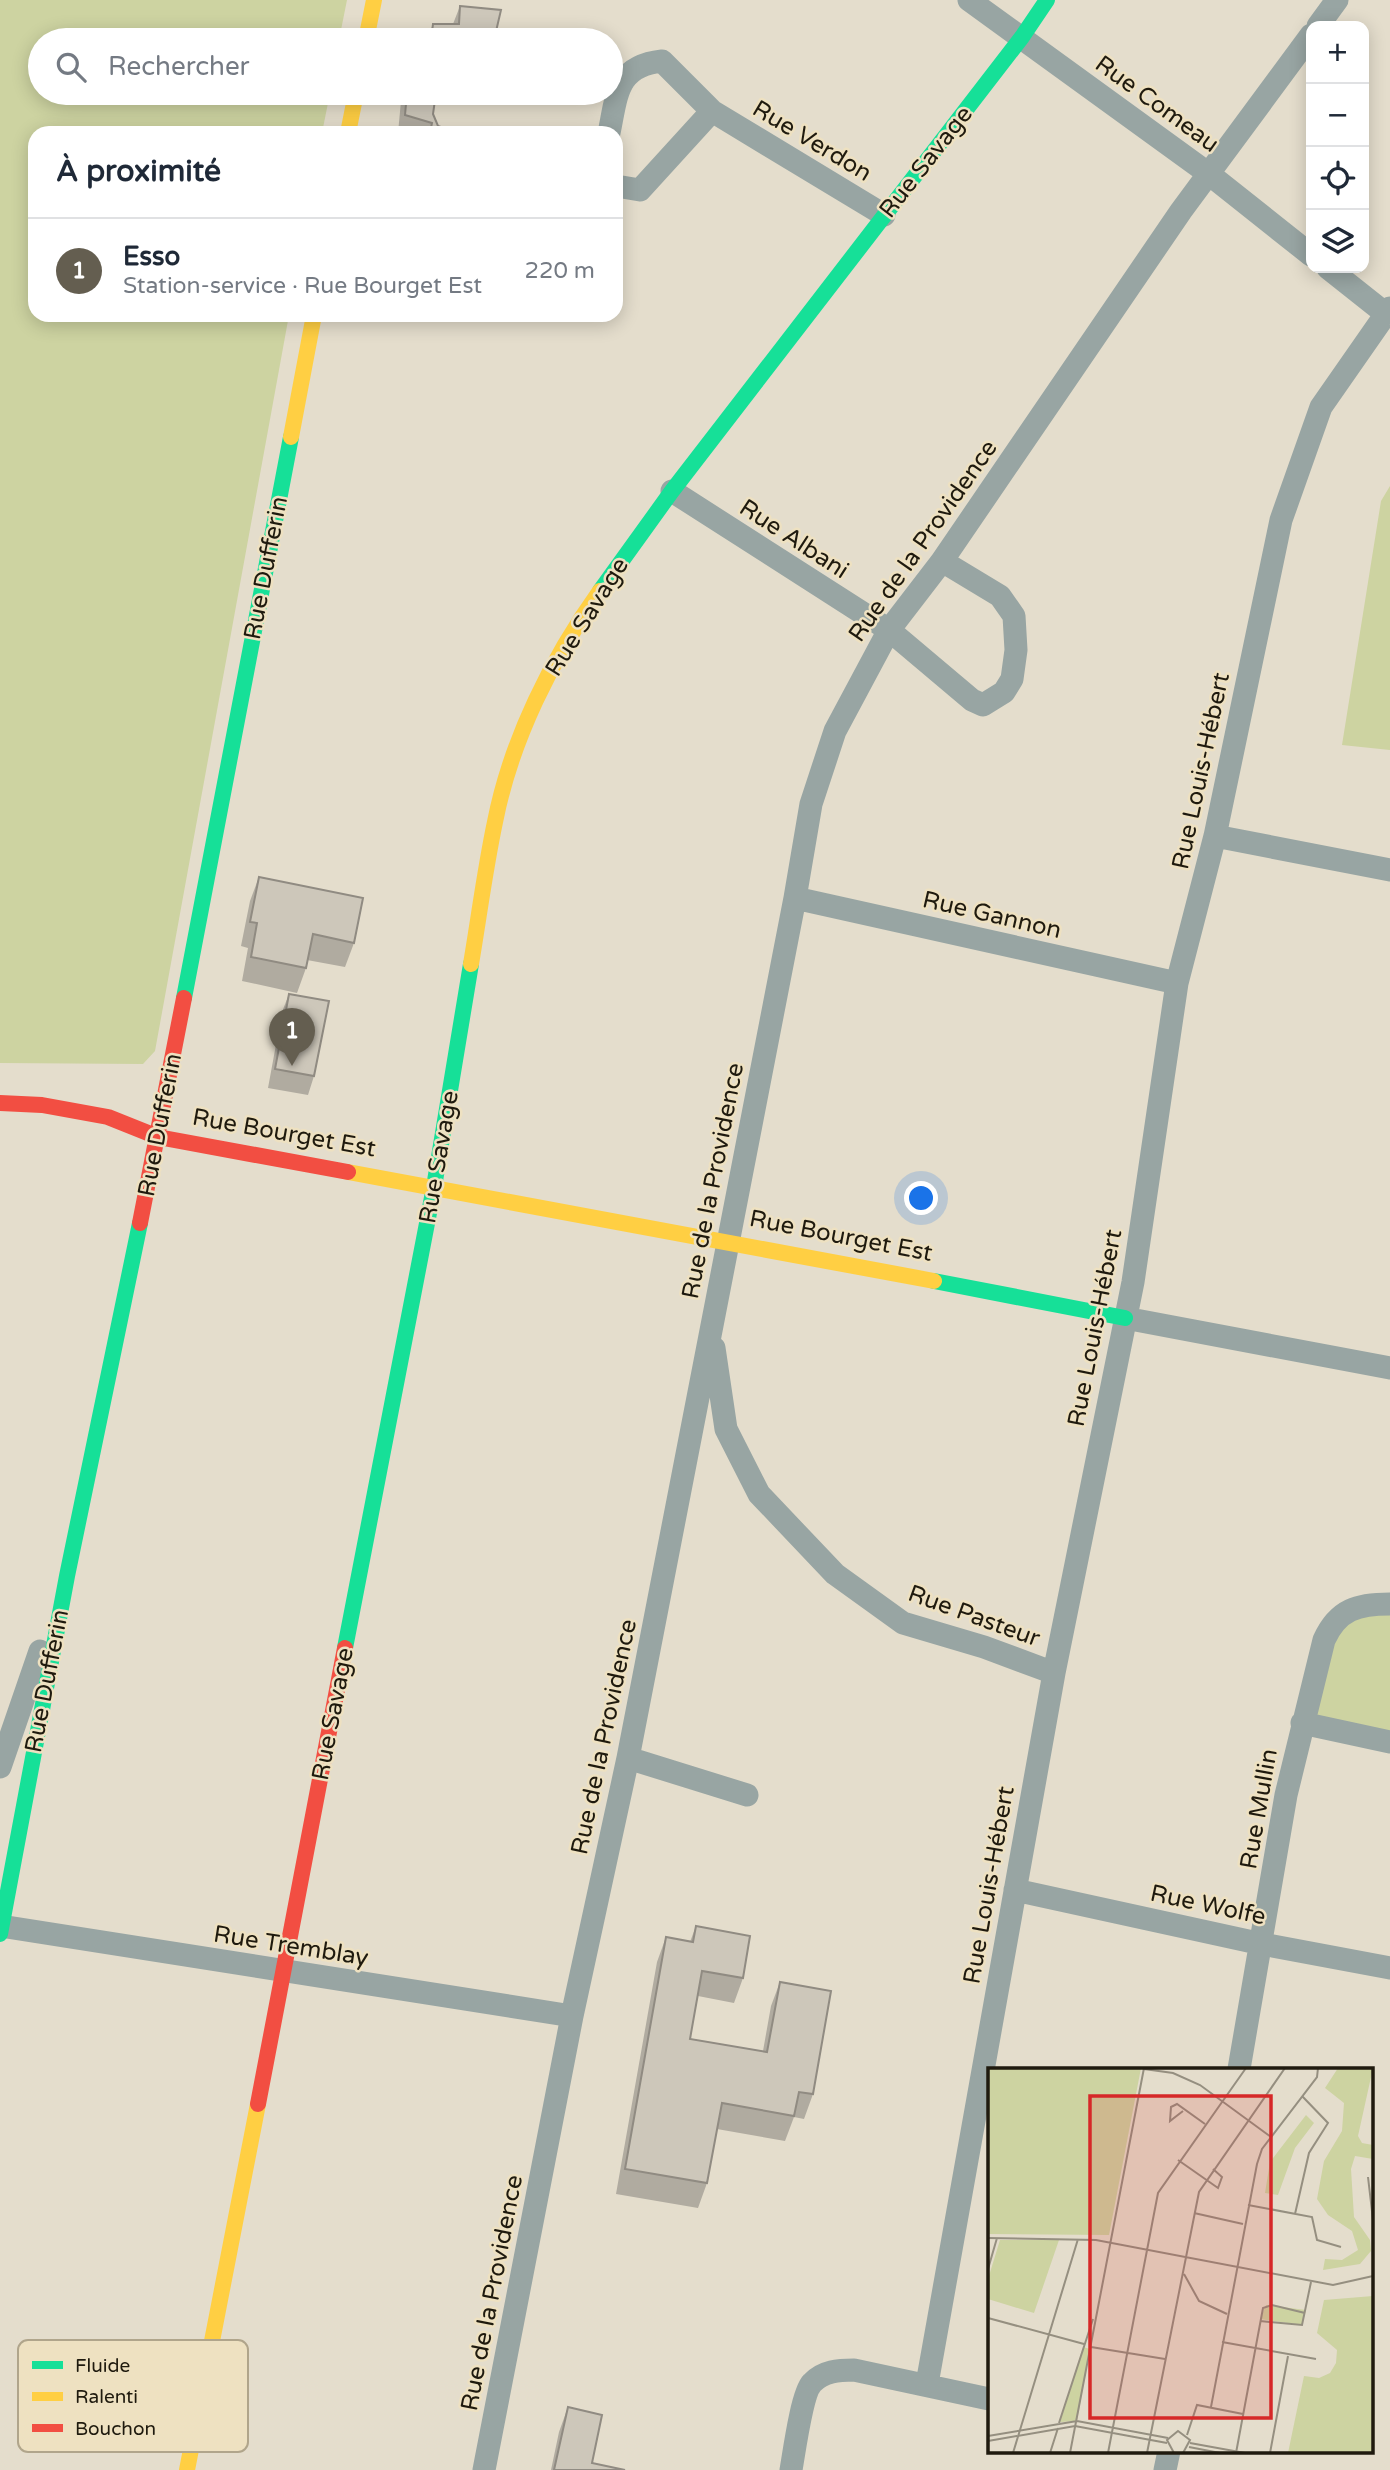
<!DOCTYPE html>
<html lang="fr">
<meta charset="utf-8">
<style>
body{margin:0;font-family:"Varela Round",sans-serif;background:#f2f2f3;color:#1f2937}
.controls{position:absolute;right:21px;top:21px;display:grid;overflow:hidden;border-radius:14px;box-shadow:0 4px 18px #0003}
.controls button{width:63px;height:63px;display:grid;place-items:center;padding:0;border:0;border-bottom:2px solid #e0e1e3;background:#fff;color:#1f2937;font:35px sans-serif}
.you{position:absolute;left:922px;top:1199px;width:24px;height:24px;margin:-18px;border:5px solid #fff;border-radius:50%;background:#1a73e8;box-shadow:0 0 0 10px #1a73e833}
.badge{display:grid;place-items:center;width:46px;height:46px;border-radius:50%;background:#645e50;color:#fff;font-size:23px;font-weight:700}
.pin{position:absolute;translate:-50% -58px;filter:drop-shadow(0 2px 4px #0008)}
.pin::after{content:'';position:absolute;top:37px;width:24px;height:21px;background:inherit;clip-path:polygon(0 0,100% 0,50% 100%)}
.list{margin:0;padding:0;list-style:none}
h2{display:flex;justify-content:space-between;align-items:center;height:91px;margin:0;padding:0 28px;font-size:30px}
h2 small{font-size:23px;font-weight:400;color:#747a83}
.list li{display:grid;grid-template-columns:46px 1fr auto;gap:21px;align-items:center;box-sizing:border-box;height:105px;padding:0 28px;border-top:2px solid #e0e1e3}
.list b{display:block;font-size:26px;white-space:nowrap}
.list p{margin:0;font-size:23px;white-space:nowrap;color:#747a83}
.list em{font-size:23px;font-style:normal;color:#747a83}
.icon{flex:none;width:38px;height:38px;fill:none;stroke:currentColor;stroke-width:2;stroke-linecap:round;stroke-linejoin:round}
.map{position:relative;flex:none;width:1390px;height:2470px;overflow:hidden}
.search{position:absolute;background:#fff;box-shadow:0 4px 18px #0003;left:28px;top:28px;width:595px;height:77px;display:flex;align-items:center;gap:18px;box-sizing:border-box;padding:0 24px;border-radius:38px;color:#747a83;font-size:26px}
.panel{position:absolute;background:#fff;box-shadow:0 4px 18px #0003;left:28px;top:126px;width:595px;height:196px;border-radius:21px}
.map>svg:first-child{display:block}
</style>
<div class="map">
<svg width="1390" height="2470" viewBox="0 0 1390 2470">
<rect width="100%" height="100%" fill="#e4ddcc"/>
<path fill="#cdd3a1" d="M0 0H347L339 40H40V93H330L322 133H35V315H289L155 1051 143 1064 0 1063Z
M1390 486V750L1342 745 1381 501Z
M1390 1599V1733L1305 1715 1317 1632Z"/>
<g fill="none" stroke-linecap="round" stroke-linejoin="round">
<path stroke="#98a5a3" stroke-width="23" d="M969 0 1209 174 1311 255
M1318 26 1337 0
M609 133C617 95 616 66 662 61L712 111 884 215
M616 186 640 190 712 111
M1328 268 1386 314
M672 491 889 630 972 700 983 705 1004 692 1012 679 1016 650 1014 616 1000 596 942 561
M1215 836 1390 870
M795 898 1177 983
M1125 1318 1390 1368
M714 1348 726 1429 759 1494 835 1574 903 1623 984 1647 1054 1673
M1302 1723 1390 1742
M628 1758 747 1795
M0 1767 40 1651
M1015 1890 1262 1944 1390 1968
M1 1926 572 2016
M1239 2069 1286 1795 1324 1640C1338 1609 1358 1604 1390 1604
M927 2384 1054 1673 1133 1282 1177 983 1215 836 1281 520 1321 407 1390 308
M484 2470 572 2016 628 1758 795 898 811 804 835 731 889 630 942 561 1181 211 1311 35
M791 2470C794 2453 802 2393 812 2383 823 2371 839 2370 854 2370L989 2399
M1165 2470 1169 2451"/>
<path stroke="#16e098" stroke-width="16" d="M600 591 672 491 1022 37 1047 0
M184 998 291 437
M934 1281 1125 1318
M345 1648 434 1187 471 964
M0 1934 67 1576 140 1223"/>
<path stroke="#ffcf43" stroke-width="16" d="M366 40 374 0
M348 133 356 93
M291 437 314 315
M471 964C479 917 485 869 495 822 511 740 552 658 600 591
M348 1172 934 1281
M187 2470 258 2104"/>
<path stroke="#f24e42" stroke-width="16" d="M0 1103 42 1105 108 1117 158 1137 348 1172
M140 1223 184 998
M258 2104 345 1648"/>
</g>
<path fill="#b0aba0" d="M460 6 494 40H427L433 24H453Z
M404 93H436L433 114 438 126 457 133H398L401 101Z
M259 877 354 943 345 967 307 960 306 968 297 993 242 981 248 948 241 946 250 901Z
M289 994 314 1076 308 1095 268 1088 282 1012Z
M696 1926 743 1978 734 2003 698 1996 690 2039 763 2051 771 2006 780 1982 813 2094 804 2119 794 2117 785 2141 717 2129 707 2183 698 2208 616 2194 657 1962 666 1937 690 1942Z
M568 2407 592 2463 625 2470H551L559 2432Z"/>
<path fill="#cdc7ba" stroke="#908b82" stroke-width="2" d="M460 6 501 10 494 40H431L433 24H459Z
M407 93H436L433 114 438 126 457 133H430L432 123 405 115Z
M259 877 363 898 354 943 313 934 306 968 251 957 257 923 250 922Z
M289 994 329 1001 314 1076 275 1069Z
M696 1926 750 1936 743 1978 702 1971 690 2039 767 2052 780 1982 831 1991 813 2094 799 2092 794 2116 722 2103 707 2183 625 2169 666 1937 693 1942Z
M568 2407 602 2415 592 2463 625 2470H554Z"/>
<g text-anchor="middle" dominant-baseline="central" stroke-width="5" stroke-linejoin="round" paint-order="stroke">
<g font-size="24" fill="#1f1a0e" stroke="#eee1c1">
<text transform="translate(1157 104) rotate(36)">Rue Comeau</text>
<text transform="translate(812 141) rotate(31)">Rue Verdon</text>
<text transform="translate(926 162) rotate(-52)">Rue Savage</text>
<text transform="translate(794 539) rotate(33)">Rue Albani</text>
<text transform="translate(923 541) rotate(-55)">Rue de la Providence</text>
<text transform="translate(266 568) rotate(-79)">Rue Dufferin</text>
<text transform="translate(587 617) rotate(-58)">Rue Savage</text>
<text transform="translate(1201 771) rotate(-78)">Rue Louis-Hébert</text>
<text transform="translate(992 915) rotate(13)">Rue Gannon</text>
<text transform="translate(160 1125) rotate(-79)">Rue Dufferin</text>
<text transform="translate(284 1133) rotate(10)">Rue Bourget Est</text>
<text transform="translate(439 1157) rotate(-80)">Rue Savage</text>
<text transform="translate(713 1181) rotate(-79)">Rue de la Providence</text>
<text transform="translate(841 1236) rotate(11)">Rue Bourget Est</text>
<text transform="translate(1095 1328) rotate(-79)">Rue Louis-Hébert</text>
<text transform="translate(974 1616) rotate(20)">Rue Pasteur</text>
<text transform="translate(47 1681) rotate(-79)">Rue Dufferin</text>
<text transform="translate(333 1714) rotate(-79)">Rue Savage</text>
<text transform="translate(604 1737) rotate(-78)">Rue de la Providence</text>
<text transform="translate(1259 1809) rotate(-80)">Rue Mullin</text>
<text transform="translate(989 1885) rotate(-80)">Rue Louis-Hébert</text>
<text transform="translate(1208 1905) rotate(12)">Rue Wolfe</text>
<text transform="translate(291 1946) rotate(9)">Rue Tremblay</text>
<text transform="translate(492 2293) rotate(-79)">Rue de la Providence</text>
</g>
</g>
<g transform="translate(988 2068)">
<rect width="385" height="385" fill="#e4ddcc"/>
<path d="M0 0H153L121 167 0 166ZM350 0H385L370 68 374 75 385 77V91L367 88 363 101 366 149 382 172 383 183 372 196 335 202 337 191 354 192 370 182 364 163 340 147 329 131 336 93 354 63 356 35 337 20ZM318 47 326 55 307 80 290 127 277 125 282 94ZM12 172H71L46 245 0 231V211ZM385 228V385H300L316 308 331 310 342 305 348 295 349 282 329 265 336 232ZM278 237 318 242 314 257 272 251ZM95 279 102 281 89 353 72 354Z" fill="#cdd3a1"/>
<path fill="none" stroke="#958f80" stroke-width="2" d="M156 1 185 5 212 17 283 69M195 43 182 53 183 39 189 36 217 56M190 92 230 120 234 109 225 101M380 109 385 152M260 137 324 149 329 172 353 179M206 145 255 156M307 146 321 85 340 55 314 28M0 170 108 172 345 217 385 208M0 201 9 170M196 206 211 233 239 246M0 250 96 276M272 253 314 257 323 214M234 274 328 291M103 279 177 291M223 339 269 96 274 81 329 9 330 0M71 355 105 251M199 367 209 337 255 346M0 368 89 353 180 370M0 373 87 358 179 375M202 375 257 385M201 379 232 385M25 385 90 171M62 385 70 360M82 385 156 0M120 385 170 125 258 0M159 385 211 124 297 0M186 385 179 372 190 363 202 372 195 385M248 385 275 240 284 237 317 245M282 385 300 288"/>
<path fill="#d62828" fill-opacity="0.15" stroke="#d62828" stroke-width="3.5" d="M102 28H283V350H102Z"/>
<rect width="385" height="385" fill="none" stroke="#1f1a0e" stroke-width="3.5"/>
</g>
<rect x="18" y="2340" width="230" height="112" rx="10" fill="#eee1c1" stroke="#b0a58b" stroke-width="2"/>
<rect x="32" y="2361" width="31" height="8" fill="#16e098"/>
<rect x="32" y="2392" width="31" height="9" fill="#ffcf43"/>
<rect x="32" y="2424" width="31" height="8" fill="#f24e42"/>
<g font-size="19" fill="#1f1a0e">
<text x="75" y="2372">Fluide</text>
<text x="75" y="2403">Ralenti</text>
<text x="75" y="2435">Bouchon</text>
</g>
</svg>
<div class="controls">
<button>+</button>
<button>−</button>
<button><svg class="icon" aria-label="locate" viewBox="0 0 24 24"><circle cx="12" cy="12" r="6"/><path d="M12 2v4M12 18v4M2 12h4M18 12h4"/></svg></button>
<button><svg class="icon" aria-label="layers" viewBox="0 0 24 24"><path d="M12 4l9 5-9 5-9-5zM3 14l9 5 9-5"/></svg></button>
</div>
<div class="you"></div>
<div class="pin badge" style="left:292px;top:1066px">1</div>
<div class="search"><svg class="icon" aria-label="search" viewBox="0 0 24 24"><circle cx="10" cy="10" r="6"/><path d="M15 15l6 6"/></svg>Rechercher</div>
<section class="panel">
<h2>À proximité<small></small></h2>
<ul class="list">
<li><span class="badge">1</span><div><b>Esso</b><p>Station-service · Rue Bourget Est</p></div><em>220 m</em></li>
</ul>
</section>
</div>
